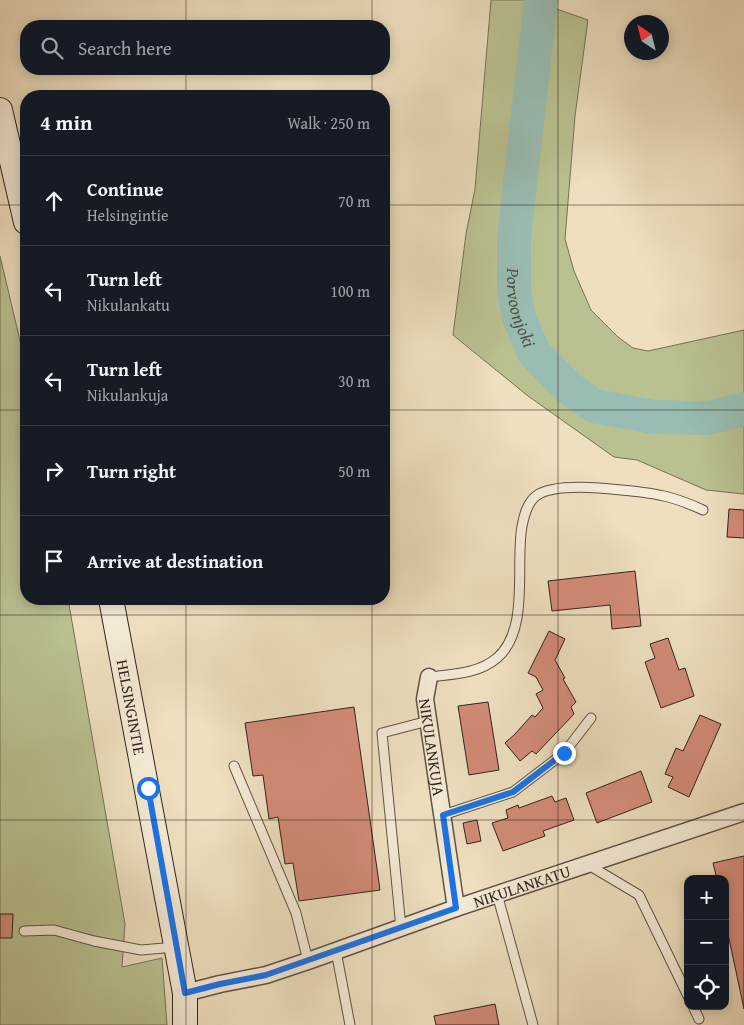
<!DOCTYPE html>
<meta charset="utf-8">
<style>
body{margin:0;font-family:"Gentium Book Plus",serif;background:#20242c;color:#f1f3f6}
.controls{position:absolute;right:15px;bottom:15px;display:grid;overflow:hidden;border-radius:10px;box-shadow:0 2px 12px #0003}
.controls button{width:45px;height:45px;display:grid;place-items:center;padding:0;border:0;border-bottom:1px solid #363941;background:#171b24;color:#f1f3f6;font:25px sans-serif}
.compass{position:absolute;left:624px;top:15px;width:45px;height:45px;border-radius:50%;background:#171b24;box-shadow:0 2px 12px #0003;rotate:325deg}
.stop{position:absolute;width:15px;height:15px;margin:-11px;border:4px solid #1a73e8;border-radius:50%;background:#fff}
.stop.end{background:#1a73e8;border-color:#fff;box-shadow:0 1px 5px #0008}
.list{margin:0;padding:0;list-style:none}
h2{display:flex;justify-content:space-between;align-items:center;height:65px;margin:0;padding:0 20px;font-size:21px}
h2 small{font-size:16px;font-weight:400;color:#9ea1a6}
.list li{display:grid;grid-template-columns:32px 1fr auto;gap:15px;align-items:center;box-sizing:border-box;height:90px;padding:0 20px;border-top:1px solid #363941}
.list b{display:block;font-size:19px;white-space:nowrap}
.list p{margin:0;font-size:16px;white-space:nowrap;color:#9ea1a6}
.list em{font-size:16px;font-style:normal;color:#9ea1a6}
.icon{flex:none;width:28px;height:28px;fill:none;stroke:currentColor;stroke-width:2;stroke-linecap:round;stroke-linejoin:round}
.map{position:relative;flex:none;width:744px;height:1025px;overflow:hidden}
.search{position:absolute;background:#171b24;box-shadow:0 2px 12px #0003;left:20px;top:20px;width:370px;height:55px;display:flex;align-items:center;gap:12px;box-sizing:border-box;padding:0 18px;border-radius:20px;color:#9ea1a6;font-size:19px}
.panel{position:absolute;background:#171b24;box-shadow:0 2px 12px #0003;left:20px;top:90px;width:370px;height:515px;border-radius:20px}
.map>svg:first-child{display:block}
</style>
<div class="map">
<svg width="744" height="1025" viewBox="0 0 744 1025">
<rect width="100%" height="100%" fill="#eedfbf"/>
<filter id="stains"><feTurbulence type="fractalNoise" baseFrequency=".004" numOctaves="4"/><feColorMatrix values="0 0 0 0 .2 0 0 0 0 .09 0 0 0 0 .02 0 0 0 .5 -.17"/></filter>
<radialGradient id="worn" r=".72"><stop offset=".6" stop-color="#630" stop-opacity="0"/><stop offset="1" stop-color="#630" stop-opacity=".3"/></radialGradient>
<path fill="#bac191" stroke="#767258" d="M491 0H531L588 20 575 116 565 239 574 271 591 310 618 337 633 348 648 351 744 330V494L706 490 637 460 614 457 528 396 453 335 466 234 475 189Z
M0 256 26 366V599H68L125 924 122 967 162 958 167 1025H0Z"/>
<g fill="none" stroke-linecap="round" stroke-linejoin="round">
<path stroke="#99bdb2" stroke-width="34" id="s1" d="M541 0 514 237V292L519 317 534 353 569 388 594 406 653 417 709 418 744 409"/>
</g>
<path fill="#d28b78" stroke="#31241f" d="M729 509 744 510V538L727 537Z
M635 571 641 626 612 629 610 605 552 611 548 581Z
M549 631 565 639 555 660 565 678 563 679 576 702 571 707 574 714 536 754 532 751 520 761 505 743 515 734 532 715 535 717 543 708 536 694 543 690 536 677 528 673Z
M668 638 679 670 685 668 694 696 661 708 645 662 655 658 650 644Z
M488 702 499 770 469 775 458 706Z
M354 707 380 890 299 901 293 863 285 864 278 817 269 819 263 775 253 776 245 723Z
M700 715 721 724 689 797 668 787 673 777 665 774 676 748 683 751Z
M641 771 652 802 597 823 586 793Z
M552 796 555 802 566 798 574 820 543 831 545 836 503 851 492 823 508 818 506 810 518 805 519 808Z
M477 820 481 841 467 844 463 823Z
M744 856V1009L725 920V879H717L713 863Z
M0 914H13L12 938H0Z
M495 1004 499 1025H436L434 1016Z"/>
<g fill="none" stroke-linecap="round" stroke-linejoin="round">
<defs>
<path id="lane" d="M429 677C453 674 478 674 497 658 530 630 515 565 522 526 524 516 527 503 536 496 549 486 583 487 599 488 620 490 643 491 664 496 677 499 690 504 703 510
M234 766 296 913 308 961
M443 815 513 792 564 753 591 718
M587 864 639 895 688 996
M497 894 533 1025
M401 928 382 733 428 721
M24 931 54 930 94 941 141 950 176 947
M336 951 350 1025
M693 1006 699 1019"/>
<g id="street">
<path id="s2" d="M429 677 425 699 456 908"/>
<path id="s3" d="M185 993 220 984 266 975 308 961 456 908 744 812"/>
</g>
<g id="secondary">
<path d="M0 110 26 222"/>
<path id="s4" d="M111 599 185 993V1025"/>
</g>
</defs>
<use href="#lane" stroke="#605347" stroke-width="11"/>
<use href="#street" stroke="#605347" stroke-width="19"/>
<use href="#secondary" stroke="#31241f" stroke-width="26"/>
<use href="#lane" stroke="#f4ead5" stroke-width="9"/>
<use href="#street" stroke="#f4ead5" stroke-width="16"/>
<use href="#secondary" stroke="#f4ead5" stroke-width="24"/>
</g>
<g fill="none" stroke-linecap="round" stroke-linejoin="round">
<path stroke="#1a73e8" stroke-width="6" d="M148 788 185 993 220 984 266 975 456 908 443 815 513 792 564 753"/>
</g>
<path fill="none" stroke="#31241f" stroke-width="1" stroke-opacity="0.55" d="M186 0V26M372 0V26M558 0V1025M186 69V96M372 69V96M0 205H26M384 205H744M0 410H26M384 410H744M186 599V1025M372 599V1025M0 615H744M0 820H744"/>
<g text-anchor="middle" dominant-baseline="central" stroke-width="4" stroke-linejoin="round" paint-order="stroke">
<g font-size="16" fill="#31241f" stroke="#f4ead5">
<text stroke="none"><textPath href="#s4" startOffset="110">HELSINGINTIE</textPath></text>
<text stroke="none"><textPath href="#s2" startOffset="71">NIKULANKUJA</textPath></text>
<text stroke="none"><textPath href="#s3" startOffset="354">NIKULANKATU</textPath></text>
</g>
<g font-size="18" font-style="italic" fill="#50524b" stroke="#f4ead5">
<text stroke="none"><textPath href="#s1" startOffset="310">Porvoonjoki</textPath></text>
</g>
</g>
<rect width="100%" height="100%" filter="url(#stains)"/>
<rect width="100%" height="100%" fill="url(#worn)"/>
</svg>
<div class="controls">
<button>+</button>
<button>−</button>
<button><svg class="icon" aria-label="locate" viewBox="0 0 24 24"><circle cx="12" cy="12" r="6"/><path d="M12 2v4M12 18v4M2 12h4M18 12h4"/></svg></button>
</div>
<svg class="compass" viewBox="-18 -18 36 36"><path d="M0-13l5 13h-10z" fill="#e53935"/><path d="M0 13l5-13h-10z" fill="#9ea1a6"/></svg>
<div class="stop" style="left:148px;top:788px"></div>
<div class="stop end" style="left:564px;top:753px"></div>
<div class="search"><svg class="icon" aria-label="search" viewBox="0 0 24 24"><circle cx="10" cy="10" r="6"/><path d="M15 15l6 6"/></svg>Search here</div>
<section class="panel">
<h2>4 min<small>Walk · 250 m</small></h2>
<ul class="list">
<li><svg class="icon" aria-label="ahead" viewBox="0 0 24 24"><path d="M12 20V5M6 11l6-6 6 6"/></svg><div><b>Continue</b><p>Helsingintie</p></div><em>70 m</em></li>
<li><svg class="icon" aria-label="left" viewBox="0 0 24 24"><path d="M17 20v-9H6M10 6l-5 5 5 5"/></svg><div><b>Turn left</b><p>Nikulankatu</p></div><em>100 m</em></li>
<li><svg class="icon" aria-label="left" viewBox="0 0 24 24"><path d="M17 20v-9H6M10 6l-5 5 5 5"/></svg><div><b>Turn left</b><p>Nikulankuja</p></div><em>30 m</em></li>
<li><svg class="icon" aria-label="right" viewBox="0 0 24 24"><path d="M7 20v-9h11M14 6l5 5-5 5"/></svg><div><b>Turn right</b></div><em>50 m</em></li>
<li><svg class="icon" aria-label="arrive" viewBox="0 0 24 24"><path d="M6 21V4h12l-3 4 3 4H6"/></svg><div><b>Arrive at destination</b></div></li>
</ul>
</section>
</div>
